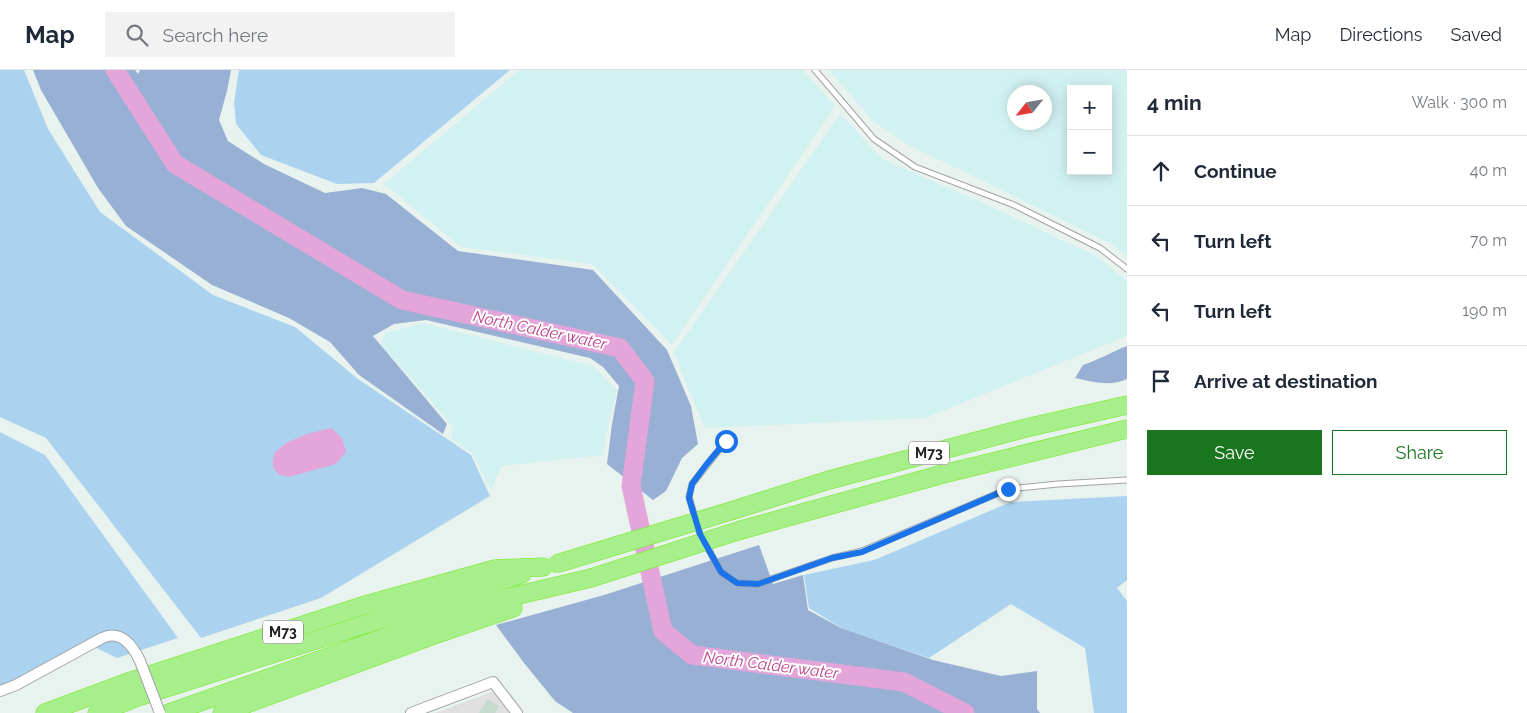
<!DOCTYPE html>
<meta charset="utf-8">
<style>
body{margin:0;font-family:Raleway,sans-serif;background:#f2f2f3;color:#1f2937}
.controls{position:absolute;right:15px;top:15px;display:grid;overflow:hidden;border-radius:0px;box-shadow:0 2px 12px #0003}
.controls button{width:45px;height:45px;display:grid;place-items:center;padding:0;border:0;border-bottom:1px solid #e0e1e3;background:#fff;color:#1f2937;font:25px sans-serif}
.compass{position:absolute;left:1007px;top:15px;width:45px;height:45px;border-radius:50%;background:#fff;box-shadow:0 2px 12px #0003;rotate:239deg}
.stop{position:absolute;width:15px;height:15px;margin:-11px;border:4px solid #1a73e8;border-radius:50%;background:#fff}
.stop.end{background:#1a73e8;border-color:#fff;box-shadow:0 1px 5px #0008}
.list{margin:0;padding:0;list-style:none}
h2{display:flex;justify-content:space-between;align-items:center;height:65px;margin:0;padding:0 20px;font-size:21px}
h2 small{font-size:16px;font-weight:400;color:#747a83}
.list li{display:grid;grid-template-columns:32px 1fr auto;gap:15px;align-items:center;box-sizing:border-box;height:70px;padding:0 20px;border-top:1px solid #e0e1e3}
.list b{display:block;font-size:19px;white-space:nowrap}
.list em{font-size:16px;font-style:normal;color:#747a83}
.actions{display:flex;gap:10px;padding:15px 20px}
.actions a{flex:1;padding:11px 0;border:1px solid #19751e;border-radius:0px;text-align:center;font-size:18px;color:#19751e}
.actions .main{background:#19751e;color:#fff}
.icon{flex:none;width:28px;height:28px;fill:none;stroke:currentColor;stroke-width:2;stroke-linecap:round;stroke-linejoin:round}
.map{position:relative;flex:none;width:1127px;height:643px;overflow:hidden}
header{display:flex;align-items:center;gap:30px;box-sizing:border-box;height:70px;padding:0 25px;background:#fff;border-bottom:1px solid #e0e1e3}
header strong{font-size:24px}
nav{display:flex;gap:28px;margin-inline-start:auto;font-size:18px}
.search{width:350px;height:45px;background:#f2f2f3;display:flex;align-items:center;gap:12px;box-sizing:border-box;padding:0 18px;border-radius:0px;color:#747a83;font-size:19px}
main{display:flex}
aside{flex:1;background:#fff}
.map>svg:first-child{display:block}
</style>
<header>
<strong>Map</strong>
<div class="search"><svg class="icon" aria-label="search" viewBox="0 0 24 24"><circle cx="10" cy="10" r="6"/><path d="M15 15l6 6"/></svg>Search here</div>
<nav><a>Map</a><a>Directions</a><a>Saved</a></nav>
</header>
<main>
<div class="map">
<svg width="1127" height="643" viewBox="0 0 1127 643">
<rect width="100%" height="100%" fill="#e8f2ee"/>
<path fill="#dfe0df" d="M492 622 522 643H435Z"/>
<path fill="#d2f2f2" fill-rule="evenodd" d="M519 0H803L835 36 672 275 592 194 461 177 384 114Z
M829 0H1127V186L1112 174 905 73 873 51ZM1071 19H1108V101H1071ZM1044 22V52H1014V22Z
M840 44 884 90 983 133 1096 186 1127 211V266L925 348 705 358 683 306 674 282Z
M423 253 593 296 617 320 605 369 604 385 501 396 491 420 472 383 451 369 453 357 395 290 380 277 385 263Z"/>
<path fill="#abd3f0" d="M0 0H24L48 59 100 142 213 225 295 257 358 309 471 385 490 426 321 528 201 568 46 368 0 347Z
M239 0H510L374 113 337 114 261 85 236 54 234 32Z
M0 362 45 385 178 568 117 588 86 573 17 611 0 616Z
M1127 426V510L1117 518 1127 531V643H1094L1085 578 1011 534 929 588 843 559 809 538 804 505 874 490 1011 432Z"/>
<path fill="#99b0d5" d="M33 0H135L138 4 140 0H231L227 21 219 50 228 71 264 94 325 123 362 118 386 124 458 181 593 200 667 280 691 336 698 374 682 388 666 421 653 430 607 394 612 354 619 316 603 297 590 288 426 250 394 254 373 266 447 354 443 364 359 305 330 272 289 248 212 215 126 156 98 118 41 20Z
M1127 276V309C1110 317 1093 312 1075 308L1083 295C1098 290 1112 282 1127 276Z
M759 475 773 514 803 505 808 540 841 558 933 590 1001 606 1037 601V639L1040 643H573L555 631 524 593 496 555 604 525Z"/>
<path fill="#e3a5da" d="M331 358 342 368 346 382 336 394 289 407 278 404 273 397V389L275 382 288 372 307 364Z"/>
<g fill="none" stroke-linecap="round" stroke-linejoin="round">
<path stroke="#e3a5da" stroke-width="19" d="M115 0 175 94 402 230 620 278 645 311 631 416 663 561 692 585 904 612 965 643"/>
</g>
<path fill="#c7dace" d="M487 629 499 636 495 643H479Z"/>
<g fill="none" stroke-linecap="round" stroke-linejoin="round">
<defs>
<path id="lane" d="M815 0 874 69 915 97 1014 135 1100 178 1127 199
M726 371 692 414 689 427 700 464 721 502 737 513 757 514 832 488 862 481 1008 419 1058 414 1127 410"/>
<path id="street" d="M0 621 16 615 102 568C121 559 133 576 140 591
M411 643 493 612 517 643"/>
<path id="highway" d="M734 440 829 410 1026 358 1127 335
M741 460 943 404 1127 359
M45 643 131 611 362 536 495 499 543 497
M97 643 138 627 522 504
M169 643 425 553 506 528 591 508
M222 643 431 566 513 538"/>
</defs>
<use href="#lane" stroke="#a3a3a3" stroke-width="7"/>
<use href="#street" stroke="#a3a3a3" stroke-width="12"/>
<use href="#highway" stroke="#74ea1b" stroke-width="19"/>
<use href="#lane" stroke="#fff" stroke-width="5"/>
<use href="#street" stroke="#fff" stroke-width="10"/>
<use href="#highway" stroke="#a6ef8a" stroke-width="18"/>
<defs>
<path id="street-bridge" d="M140 591 160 643"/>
<path id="highway-bridge" d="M556 494 734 440
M591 508 741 460"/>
</defs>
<use href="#street-bridge" stroke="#a3a3a3" stroke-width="12" stroke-linecap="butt"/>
<use href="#highway-bridge" stroke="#74ea1b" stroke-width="19" stroke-linecap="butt"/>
<use href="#street-bridge" stroke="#fff" stroke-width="10"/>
<use href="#highway-bridge" stroke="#a6ef8a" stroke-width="18"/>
</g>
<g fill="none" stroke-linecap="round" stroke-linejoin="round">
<path stroke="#1a73e8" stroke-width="6" d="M726 371 706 395 692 414 689 428 700 464 721 502 737 513 758 514 832 488 862 482 1008 419"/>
</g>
<g text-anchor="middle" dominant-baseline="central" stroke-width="4" stroke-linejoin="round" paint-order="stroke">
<g fill="#fff" stroke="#646464" stroke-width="1">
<rect x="909" y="371.5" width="40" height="23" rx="4"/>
<rect x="263" y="550.5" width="40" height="23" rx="4"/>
</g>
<g font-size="14" font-weight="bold" fill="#222">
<text x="929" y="383">M73</text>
<text x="283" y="562">M73</text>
</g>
<g font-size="16" font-style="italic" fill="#bb448a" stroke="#fff">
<text transform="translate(540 260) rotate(12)">North Calder water</text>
<text transform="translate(771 595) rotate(7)">North Calder water</text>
</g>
</g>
</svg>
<div class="controls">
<button>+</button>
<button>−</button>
</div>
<svg class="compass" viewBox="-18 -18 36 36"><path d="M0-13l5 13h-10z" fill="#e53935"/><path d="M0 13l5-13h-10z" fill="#747a83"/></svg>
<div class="stop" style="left:726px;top:371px"></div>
<div class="stop end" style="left:1008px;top:419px"></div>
</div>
<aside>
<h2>4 min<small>Walk · 300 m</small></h2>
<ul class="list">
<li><svg class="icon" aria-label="ahead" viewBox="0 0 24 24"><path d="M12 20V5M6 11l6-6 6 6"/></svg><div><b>Continue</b></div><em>40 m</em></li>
<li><svg class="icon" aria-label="left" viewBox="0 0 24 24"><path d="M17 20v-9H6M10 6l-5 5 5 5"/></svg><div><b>Turn left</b></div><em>70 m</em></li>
<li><svg class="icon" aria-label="left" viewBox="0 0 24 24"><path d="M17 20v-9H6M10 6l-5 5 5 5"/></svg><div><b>Turn left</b></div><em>190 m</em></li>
<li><svg class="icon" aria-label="arrive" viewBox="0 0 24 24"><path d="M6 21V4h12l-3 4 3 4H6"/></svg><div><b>Arrive at destination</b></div></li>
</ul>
<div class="actions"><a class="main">Save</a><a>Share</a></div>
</aside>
</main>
